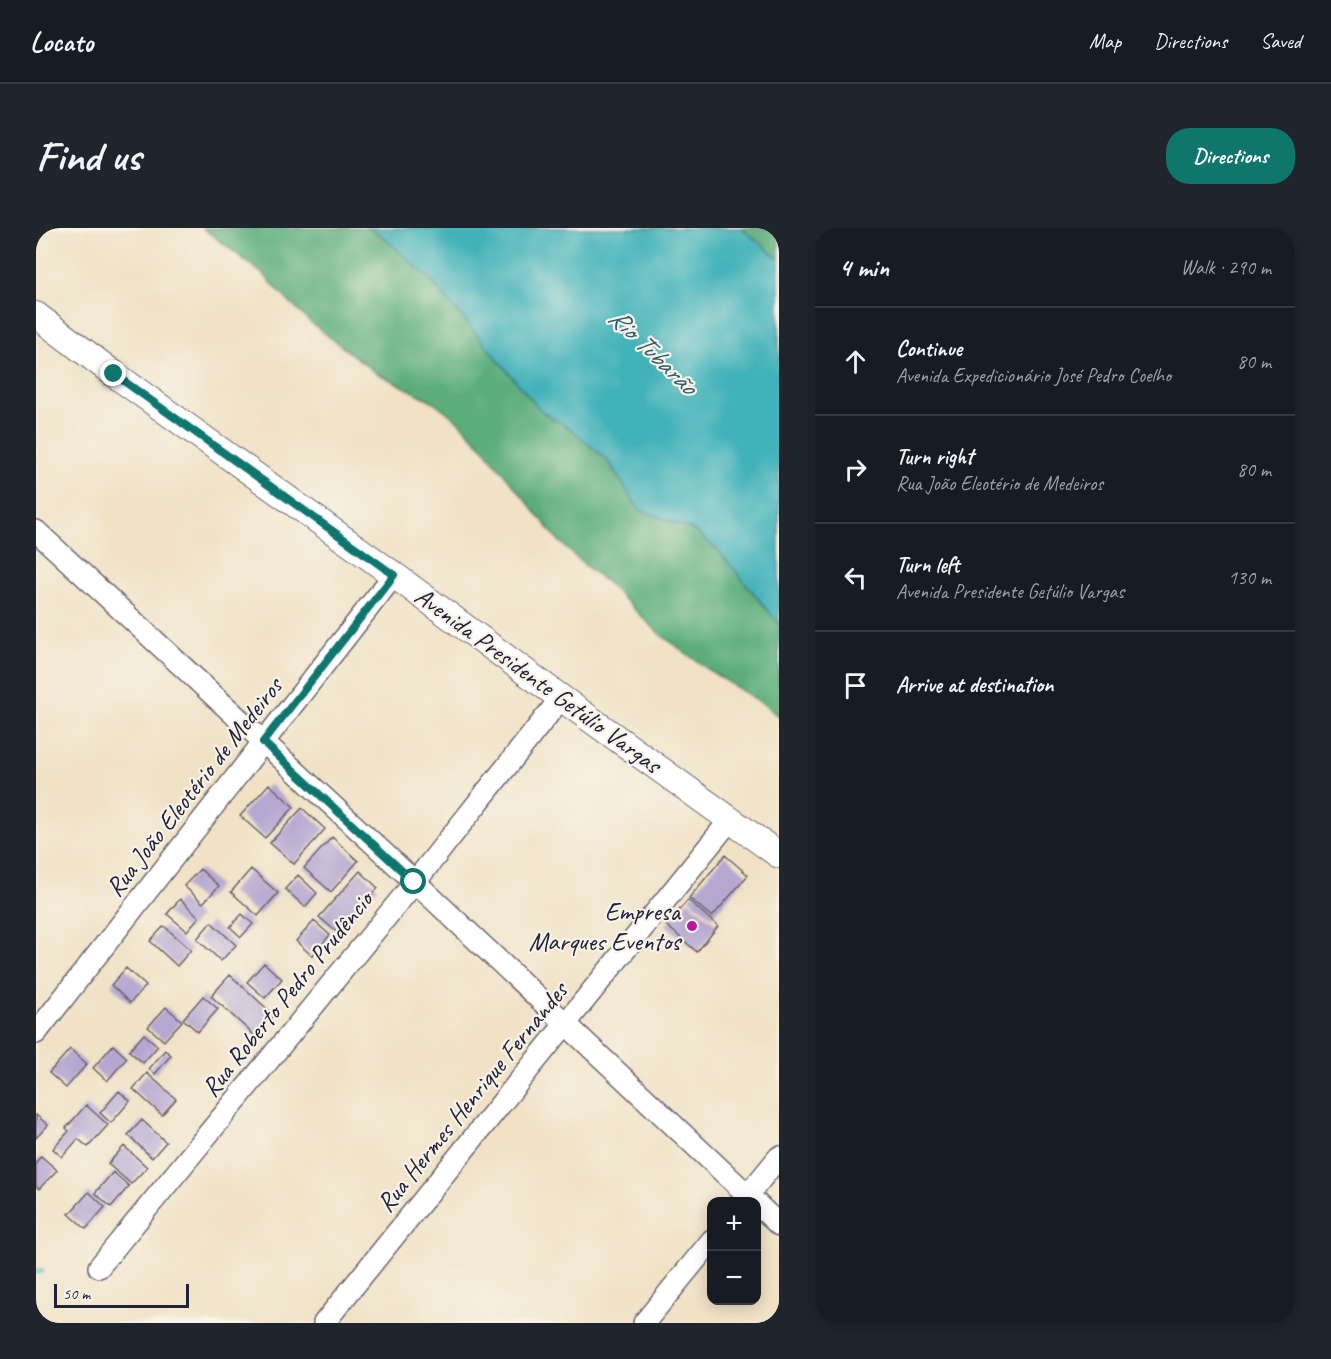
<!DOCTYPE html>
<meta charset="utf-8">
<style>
body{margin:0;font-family:Caveat,sans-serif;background:#20242c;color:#f1f3f6}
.controls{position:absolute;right:18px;bottom:18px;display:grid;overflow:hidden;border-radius:12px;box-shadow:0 3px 15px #0003}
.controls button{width:54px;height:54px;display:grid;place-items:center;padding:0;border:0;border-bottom:2px solid #363941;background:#171b24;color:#f1f3f6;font:30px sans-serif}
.scale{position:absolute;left:18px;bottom:15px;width:135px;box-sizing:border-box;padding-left:6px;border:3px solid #22223b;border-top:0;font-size:16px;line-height:21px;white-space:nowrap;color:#22223b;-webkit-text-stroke:4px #f7f3e8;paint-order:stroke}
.stop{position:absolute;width:18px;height:18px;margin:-14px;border:4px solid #0f766e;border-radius:50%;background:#fff}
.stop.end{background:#0f766e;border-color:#fff;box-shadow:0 2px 6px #0008}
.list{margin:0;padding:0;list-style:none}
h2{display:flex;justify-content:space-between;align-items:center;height:78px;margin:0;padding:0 24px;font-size:26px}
h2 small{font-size:20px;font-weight:400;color:#9ea1a6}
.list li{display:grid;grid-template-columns:39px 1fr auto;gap:18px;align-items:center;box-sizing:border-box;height:108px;padding:0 24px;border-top:2px solid #363941}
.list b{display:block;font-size:22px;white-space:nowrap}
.list p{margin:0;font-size:20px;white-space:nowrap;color:#9ea1a6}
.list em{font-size:20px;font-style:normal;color:#9ea1a6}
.icon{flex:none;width:33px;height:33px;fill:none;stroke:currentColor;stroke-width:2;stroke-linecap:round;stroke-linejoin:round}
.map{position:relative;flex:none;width:743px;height:1095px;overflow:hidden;border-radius:24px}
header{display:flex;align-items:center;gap:36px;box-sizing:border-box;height:84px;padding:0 30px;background:#171b24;border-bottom:2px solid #363941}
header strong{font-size:28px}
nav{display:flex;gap:33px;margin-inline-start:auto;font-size:21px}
.intro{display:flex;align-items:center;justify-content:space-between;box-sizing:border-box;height:144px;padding:0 36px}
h1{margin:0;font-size:42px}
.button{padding:15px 27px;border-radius:24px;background:#0f766e;color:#fff;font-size:21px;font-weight:700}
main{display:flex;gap:36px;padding:0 36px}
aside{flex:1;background:#171b24;border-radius:24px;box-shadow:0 3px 15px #0003}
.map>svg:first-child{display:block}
</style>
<header>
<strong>Locato</strong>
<nav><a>Map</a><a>Directions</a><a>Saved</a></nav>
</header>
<div class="intro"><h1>Find us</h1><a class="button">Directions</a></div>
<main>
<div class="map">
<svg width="743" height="1095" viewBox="0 0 743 1095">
<rect width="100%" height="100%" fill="#f7f3e8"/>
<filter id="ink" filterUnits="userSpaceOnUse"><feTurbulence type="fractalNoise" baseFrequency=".0167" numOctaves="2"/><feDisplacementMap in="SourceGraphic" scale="12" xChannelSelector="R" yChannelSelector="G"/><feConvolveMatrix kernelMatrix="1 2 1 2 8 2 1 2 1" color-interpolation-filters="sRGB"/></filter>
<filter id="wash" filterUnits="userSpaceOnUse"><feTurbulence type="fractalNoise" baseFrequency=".008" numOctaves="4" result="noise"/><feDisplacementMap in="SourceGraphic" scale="24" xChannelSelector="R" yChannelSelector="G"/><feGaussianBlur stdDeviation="1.35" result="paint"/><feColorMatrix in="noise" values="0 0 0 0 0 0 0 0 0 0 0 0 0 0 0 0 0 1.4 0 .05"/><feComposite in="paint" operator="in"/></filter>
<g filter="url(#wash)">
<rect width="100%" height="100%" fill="#f1e2c6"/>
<path fill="#5bad7a" stroke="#3e685a" stroke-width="1.5" d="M167 0H332L345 7 394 51 506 184 534 200 572 233 603 281 657 302 683 323 743 395V489L729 477 677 445 625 407 571 355 547 336 523 313 444 216 422 193 398 174 339 144 274 94 251 72 228 47Z
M705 0H743V31Z"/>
<path fill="#42b2ba" stroke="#326a7a" stroke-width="1.5" d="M332 0H705L743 31V396L683 323 657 302 603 281 572 233 534 200 506 184 394 51 345 7Z"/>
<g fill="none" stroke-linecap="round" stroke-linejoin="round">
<path stroke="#42b2ba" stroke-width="5" d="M0 1044 6 1043"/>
</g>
<g id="blocks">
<path fill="#b5a7d0" d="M233 556 258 579 229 610 204 588Z
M266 580 289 601 258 636 234 615Z
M296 609 322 633 295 664 268 640Z
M689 627 712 647 676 689 653 670Z
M164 641 183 658 167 675 148 658Z
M215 641 242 665 222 688 195 664Z
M324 643 342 660 302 705 283 689Z
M262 647 281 665 269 679 249 661Z
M144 671 163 689 151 703 131 686Z
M652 672 682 698 661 724 630 697Z
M206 686 217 696 205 709 194 699Z
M278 693 294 707 276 728 260 713Z
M175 694 200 717 185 733 161 711Z
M128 698 155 722 141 738 114 713Z
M228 735 246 751 229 770 211 754Z
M90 740 110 758 94 775 75 757Z
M194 747 238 787 219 808 175 768Z
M167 768 182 781 162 804 147 791Z
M130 779 146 793 128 813 112 799Z
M108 806 122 818 107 835 93 823Z
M77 817 91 830 71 853 57 840Z
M34 821 51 836 30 860 13 845Z
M129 822 135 827 119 846 113 841Z
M111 845 140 871 126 887 97 861Z
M83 863 94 873 75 895 64 885Z
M50 877 72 897 52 919 42 911 26 929 17 921 33 903 30 900Z
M0 887 12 897 0 910Z
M106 892 130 914 116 930 92 907Z
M88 918 111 939 95 956 72 936Z
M5 928 21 942 3 961 0 958V934Z
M77 944 93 958 75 979 59 965Z
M53 964 69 979 50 1001 33 986Z"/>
</g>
</g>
<g filter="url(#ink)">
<use href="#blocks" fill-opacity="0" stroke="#6a656c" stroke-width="1.5"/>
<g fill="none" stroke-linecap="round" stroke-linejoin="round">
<defs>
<path id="minor" d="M0 303 379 654 719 974
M0 805 358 347
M706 974 743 929
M720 975 743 997
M63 1039 379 654 525 470
M288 1095 694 592
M608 1095 676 1012"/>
<path id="major" d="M0 87 78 146 358 347 525 470 743 627"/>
</defs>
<use href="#minor" stroke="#6a656c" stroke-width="24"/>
<use href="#major" stroke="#6a656c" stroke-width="28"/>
<use href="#minor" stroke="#fff" stroke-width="21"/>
<use href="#major" stroke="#fff" stroke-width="26"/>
</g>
</g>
<g fill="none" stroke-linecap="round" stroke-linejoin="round" filter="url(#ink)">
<path stroke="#0f766e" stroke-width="8" d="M78 146 358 347 227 514 378 654"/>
</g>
<circle fill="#b5179e" stroke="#f7f3e8" stroke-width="2" cx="656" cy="698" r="6"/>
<g text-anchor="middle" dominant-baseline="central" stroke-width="4.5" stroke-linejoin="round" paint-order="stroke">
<g font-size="26" fill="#22223b" stroke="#f7f3e8">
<text transform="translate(502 452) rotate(36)">Avenida Presidente Getúlio Vargas</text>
<text transform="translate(158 559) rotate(-52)">Rua João Eleotério de Medeiros</text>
<text transform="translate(251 766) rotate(-51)">Rua Roberto Pedro Prudêncio</text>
<text transform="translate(436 869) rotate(-51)">Rua Hermes Henrique Fernandes</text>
</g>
<g font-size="26" fill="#22223b" stroke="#f7f3e8" text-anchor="end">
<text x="644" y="683">Empresa<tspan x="644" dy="30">Marques Eventos</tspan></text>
</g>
<g font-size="27" font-style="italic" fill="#2f5c6e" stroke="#f7f3e8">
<text transform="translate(617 123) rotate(44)">Rio Tubarão</text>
</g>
</g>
</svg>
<div class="controls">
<button>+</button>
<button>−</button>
</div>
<div class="scale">50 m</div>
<div class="stop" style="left:378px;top:654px"></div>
<div class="stop end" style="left:78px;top:146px"></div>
</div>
<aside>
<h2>4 min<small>Walk · 290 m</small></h2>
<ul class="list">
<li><svg class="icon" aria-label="ahead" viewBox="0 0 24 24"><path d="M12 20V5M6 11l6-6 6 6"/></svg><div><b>Continue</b><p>Avenida Expedicionário José Pedro Coelho</p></div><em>80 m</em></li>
<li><svg class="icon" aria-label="right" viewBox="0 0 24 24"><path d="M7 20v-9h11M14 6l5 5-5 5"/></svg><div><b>Turn right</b><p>Rua João Eleotério de Medeiros</p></div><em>80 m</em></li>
<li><svg class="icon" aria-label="left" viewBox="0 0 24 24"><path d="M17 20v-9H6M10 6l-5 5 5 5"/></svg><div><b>Turn left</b><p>Avenida Presidente Getúlio Vargas</p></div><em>130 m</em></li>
<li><svg class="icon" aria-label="arrive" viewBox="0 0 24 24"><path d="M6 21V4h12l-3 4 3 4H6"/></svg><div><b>Arrive at destination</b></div></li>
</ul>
</aside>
</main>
